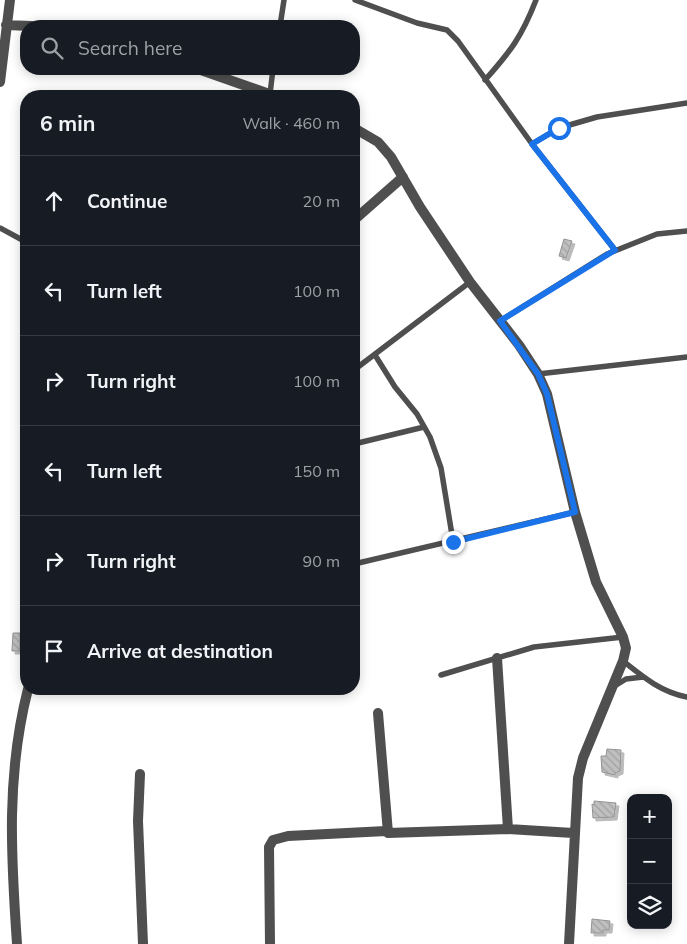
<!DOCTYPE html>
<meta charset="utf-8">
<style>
body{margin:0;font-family:Mulish,sans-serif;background:#20242c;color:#f1f3f6}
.controls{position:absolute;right:15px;bottom:15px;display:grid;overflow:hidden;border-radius:10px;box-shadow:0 2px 12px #0003}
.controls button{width:45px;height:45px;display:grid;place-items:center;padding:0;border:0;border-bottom:1px solid #363941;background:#171b24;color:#f1f3f6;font:25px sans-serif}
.stop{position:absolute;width:15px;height:15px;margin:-11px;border:4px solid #1a73e8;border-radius:50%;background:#fff}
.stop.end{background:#1a73e8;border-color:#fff;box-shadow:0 1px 5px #0008}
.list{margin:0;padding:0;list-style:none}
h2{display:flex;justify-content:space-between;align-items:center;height:65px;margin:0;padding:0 20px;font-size:21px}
h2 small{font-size:16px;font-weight:400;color:#9ea1a6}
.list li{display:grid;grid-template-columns:32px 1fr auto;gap:15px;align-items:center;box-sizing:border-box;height:90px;padding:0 20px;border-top:1px solid #363941}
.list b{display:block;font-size:19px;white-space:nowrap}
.list em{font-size:16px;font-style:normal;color:#9ea1a6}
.icon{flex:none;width:28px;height:28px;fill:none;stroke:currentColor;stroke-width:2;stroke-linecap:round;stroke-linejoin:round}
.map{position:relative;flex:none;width:687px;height:944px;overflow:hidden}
.search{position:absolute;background:#171b24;box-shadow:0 2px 12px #0003;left:20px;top:20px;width:340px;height:55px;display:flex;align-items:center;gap:12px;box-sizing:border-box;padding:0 18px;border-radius:20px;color:#9ea1a6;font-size:19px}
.panel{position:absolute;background:#171b24;box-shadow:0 2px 12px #0003;left:20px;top:90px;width:340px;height:605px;border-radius:20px}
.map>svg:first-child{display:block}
</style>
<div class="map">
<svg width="687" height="944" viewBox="0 0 687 944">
<defs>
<pattern id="building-back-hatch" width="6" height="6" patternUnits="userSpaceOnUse" patternTransform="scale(1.25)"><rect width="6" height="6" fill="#bfbfbf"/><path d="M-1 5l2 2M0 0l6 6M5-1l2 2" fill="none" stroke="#a2a2a2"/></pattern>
<filter id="shadow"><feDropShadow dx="3" dy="3" stdDeviation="0" flood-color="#0004"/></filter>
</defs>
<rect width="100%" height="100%" fill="#fff"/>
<path fill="url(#building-back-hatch)" stroke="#939393" filter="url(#shadow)" d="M564 239 572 241 566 258 559 256Z
M13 633H20V651H12Z
M607 749 621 750 620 771 615 773V775L602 772 601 756H606Z
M594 801 616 803 614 817 593 818 592 804 594 805Z
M592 919 610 921 609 930H603V933H591Z"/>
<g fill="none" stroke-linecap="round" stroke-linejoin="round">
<path stroke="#4f4f4f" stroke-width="5.5" d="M355 0 417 23 447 30 458 41 532 144 615 250
M280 26 284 0
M485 80C511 51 522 36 536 0
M270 94 273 69
M532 144 559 128 597 117 687 103
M0 228 26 242
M500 321 607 254 657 234 687 231
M375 355 395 387 417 414 430 437 441 468 453 541
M354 370 470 282
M538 374 687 357
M354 444 424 427
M354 564 575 512
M623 661C643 677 661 692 687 697
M441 675 534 647 623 637
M613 687 626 679 643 677"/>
<path stroke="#4f4f4f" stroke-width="10" d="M6 25 31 26
M198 69 275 96
M0 82 10 0
M354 128 378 142 391 157 420 207 470 282 519 345 538 374 547 394 575 512 596 582 623 637 626 648 623 661 583 758 578 778 569 944
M354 220 403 177
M497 658 508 829
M378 713 388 833 508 829 573 833
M140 774 138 821 143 944
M17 944C11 856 6 775 28 689
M270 944 269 847 273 840 288 836 386 831"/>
</g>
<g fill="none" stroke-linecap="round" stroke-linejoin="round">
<path stroke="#1a73e8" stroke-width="6" d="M453 542 575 512 547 394 538 374 500 321 615 250 532 144 559 128"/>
</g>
</svg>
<div class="controls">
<button>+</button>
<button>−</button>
<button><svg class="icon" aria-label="layers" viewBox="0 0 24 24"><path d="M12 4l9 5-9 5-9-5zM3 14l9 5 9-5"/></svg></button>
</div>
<div class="stop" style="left:559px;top:128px"></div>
<div class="stop end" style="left:453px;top:542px"></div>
<div class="search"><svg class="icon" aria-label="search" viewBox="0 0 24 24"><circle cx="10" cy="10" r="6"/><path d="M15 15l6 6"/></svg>Search here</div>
<section class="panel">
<h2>6 min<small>Walk · 460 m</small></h2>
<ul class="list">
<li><svg class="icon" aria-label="ahead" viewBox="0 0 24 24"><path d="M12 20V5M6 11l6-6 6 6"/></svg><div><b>Continue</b></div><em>20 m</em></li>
<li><svg class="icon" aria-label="left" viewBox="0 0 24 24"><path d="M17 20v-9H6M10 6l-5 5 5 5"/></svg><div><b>Turn left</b></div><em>100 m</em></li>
<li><svg class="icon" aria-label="right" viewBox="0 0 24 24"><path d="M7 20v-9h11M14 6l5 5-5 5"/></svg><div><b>Turn right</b></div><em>100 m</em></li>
<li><svg class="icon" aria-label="left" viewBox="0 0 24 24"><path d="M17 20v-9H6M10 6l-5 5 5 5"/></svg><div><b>Turn left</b></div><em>150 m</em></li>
<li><svg class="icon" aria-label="right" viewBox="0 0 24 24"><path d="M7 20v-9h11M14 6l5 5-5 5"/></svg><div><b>Turn right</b></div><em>90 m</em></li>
<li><svg class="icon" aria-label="arrive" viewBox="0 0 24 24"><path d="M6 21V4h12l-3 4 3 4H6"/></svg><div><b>Arrive at destination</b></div></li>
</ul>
</section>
</div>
